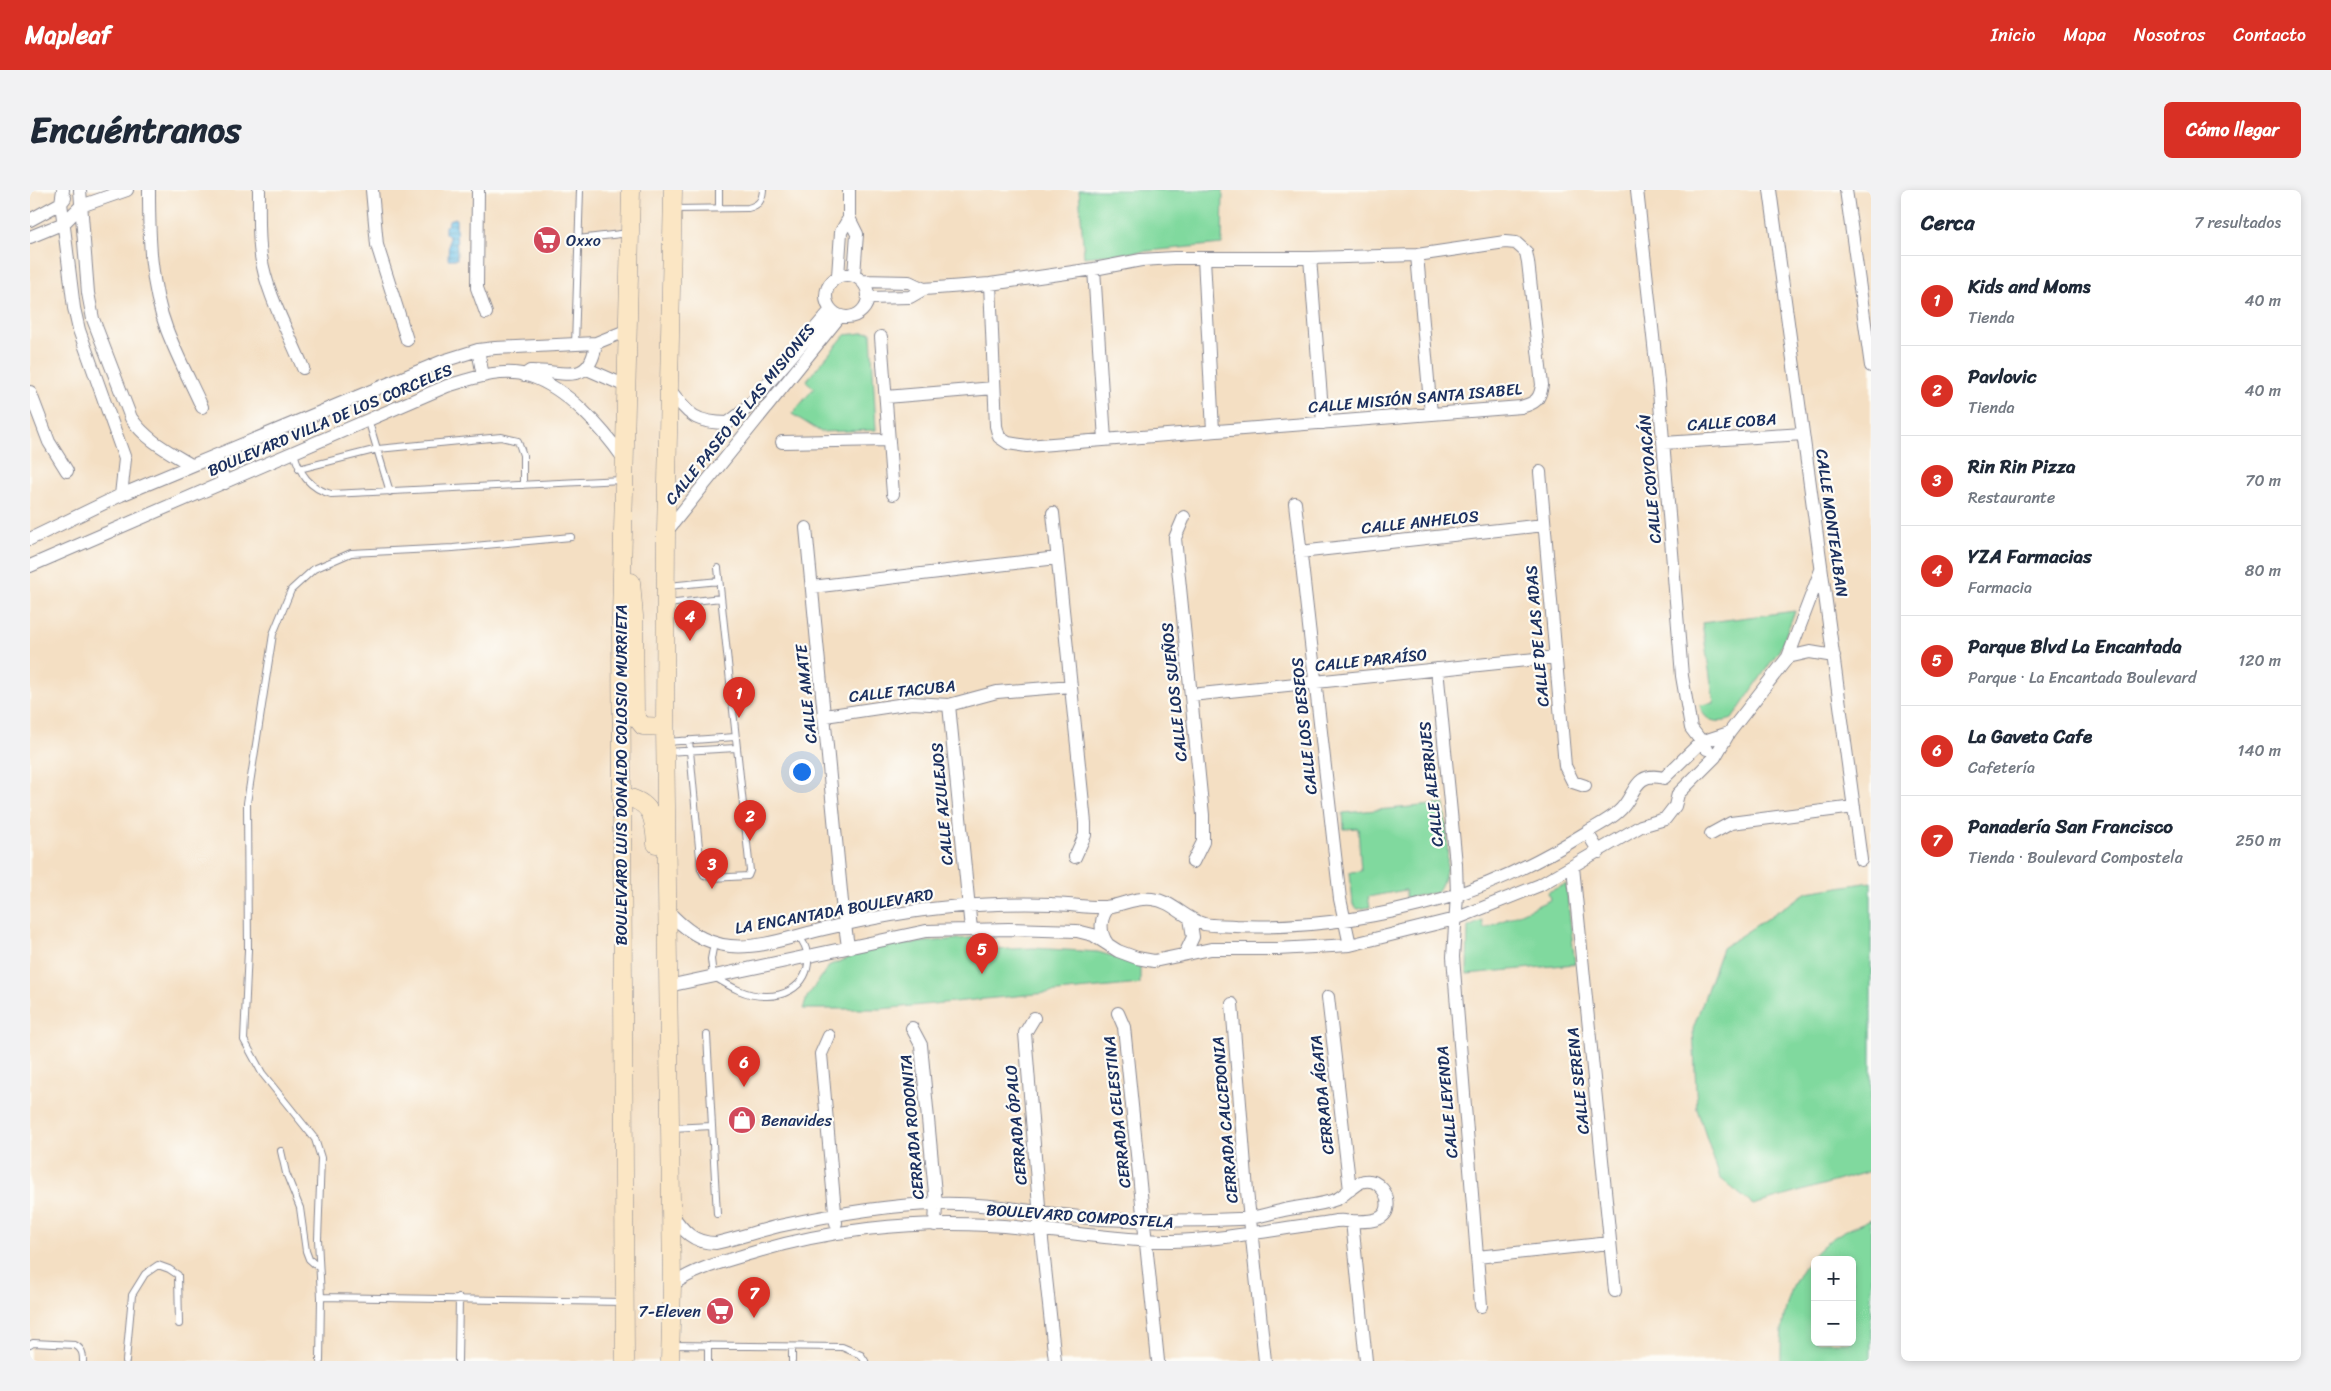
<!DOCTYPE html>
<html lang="es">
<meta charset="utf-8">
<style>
body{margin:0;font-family:Sriracha,sans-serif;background:#f2f2f3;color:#1f2937}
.controls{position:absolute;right:15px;bottom:15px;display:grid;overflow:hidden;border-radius:8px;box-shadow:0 2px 8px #0003}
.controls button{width:45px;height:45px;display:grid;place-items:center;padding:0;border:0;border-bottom:1px solid #e0e1e3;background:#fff;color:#1f2937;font:25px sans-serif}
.you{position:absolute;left:771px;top:581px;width:18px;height:18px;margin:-12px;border:4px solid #fff;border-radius:50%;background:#1a73e8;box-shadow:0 0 0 8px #1a73e833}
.badge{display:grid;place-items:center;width:32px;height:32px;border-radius:50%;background:#d93025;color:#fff;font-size:16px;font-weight:700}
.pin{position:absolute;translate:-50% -41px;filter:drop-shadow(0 1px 2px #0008)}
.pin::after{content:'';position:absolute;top:26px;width:18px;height:15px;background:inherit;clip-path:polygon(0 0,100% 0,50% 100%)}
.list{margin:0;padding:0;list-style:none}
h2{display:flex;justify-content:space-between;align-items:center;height:65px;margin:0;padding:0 20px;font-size:21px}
h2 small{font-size:16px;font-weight:400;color:#747a83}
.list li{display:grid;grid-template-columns:32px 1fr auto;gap:15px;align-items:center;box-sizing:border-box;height:90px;padding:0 20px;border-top:1px solid #e0e1e3}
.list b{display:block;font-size:19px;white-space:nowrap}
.list p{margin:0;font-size:16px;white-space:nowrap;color:#747a83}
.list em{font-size:16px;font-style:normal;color:#747a83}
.map{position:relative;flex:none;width:1841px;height:1171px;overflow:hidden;border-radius:8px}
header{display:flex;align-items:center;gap:30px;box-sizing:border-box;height:70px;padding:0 25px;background:#d93025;color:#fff}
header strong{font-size:24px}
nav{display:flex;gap:28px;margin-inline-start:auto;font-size:18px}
.intro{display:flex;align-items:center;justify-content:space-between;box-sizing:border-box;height:120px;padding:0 30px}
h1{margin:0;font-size:35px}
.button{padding:12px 22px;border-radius:8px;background:#d93025;color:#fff;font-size:18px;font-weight:700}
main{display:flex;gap:30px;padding:0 30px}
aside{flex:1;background:#fff;border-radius:8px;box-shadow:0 2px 8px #0003}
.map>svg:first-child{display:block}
</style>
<header>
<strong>Mapleaf</strong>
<nav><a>Inicio</a><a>Mapa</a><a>Nosotros</a><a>Contacto</a></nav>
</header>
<div class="intro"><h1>Encuéntranos</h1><a class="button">Cómo llegar</a></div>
<main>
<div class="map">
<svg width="1841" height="1171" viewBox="0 0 1841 1171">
<defs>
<pattern id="water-rules" width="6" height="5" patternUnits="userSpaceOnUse" patternTransform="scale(1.25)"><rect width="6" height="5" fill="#6bc1e8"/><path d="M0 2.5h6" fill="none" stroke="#579dbf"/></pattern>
</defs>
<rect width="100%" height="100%" fill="#fdfcf7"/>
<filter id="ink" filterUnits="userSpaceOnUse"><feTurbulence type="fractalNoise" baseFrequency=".02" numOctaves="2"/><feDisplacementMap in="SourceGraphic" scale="10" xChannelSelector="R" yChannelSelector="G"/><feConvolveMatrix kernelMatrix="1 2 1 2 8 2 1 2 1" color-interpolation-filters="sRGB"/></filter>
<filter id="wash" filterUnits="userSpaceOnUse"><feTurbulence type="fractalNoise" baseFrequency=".0096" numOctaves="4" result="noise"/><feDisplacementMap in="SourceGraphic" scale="20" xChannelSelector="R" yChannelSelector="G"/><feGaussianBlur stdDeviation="1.12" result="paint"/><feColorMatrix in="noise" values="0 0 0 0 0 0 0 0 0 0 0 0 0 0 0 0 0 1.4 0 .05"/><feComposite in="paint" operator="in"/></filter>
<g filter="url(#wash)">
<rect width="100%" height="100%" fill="#f4dfc3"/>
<path fill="#80d99e" stroke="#4e847e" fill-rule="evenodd" d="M1049 0H1193L1192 54 1054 67Z
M841 142 846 240 791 242 762 224 784 198 776 191 815 145Z
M1765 421 1750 459 1702 529C1688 534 1673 532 1670 515L1684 513 1672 433Z
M1414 614C1416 641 1424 679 1407 702L1376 708 1375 700 1338 707 1340 717 1328 719 1323 715 1320 682 1331 681 1328 638 1314 639 1313 623Z
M1841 692V981L1723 1015 1690 988 1667 919 1663 839 1692 758 1777 702Z
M1536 694 1545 774 1437 784 1438 737 1452 731 1454 739 1520 710 1518 702Z
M961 746V760L1003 758 1068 762 1110 774V794L851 819H773L777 807 800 775 851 756Z
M1841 1029V1171H1751C1750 1119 1762 1073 1809 1044 1819 1038 1831 1034 1841 1029ZM1785 1070H1822V1152H1785Z"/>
<path fill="url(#water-rules)" stroke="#4378a3" d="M426 28 427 69H418L419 46 415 43V36L418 35 419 30Z"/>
</g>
<g filter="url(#ink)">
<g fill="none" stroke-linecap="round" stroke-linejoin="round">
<defs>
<path id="lane" d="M644 19 718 18C729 15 732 11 733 0
M689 19V0
M548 49 599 43
M545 155 550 0
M338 229 360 302
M264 263C270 284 279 298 301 304L592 290
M269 279 348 259 471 247 488 251 493 265V295
M541 347 423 358 321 363 284 379 261 400 243 444 217 613 218 760 214 850 232 883 285 949 291 968 288 1049 291 1107 593 1112
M638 396 689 391
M637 414 691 408
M659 550 671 679 674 685 682 688 718 686 720 681 688 378
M636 552 705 547
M636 562 706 558
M684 753 681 769 683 786C699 796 717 807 737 806 772 806 791 773 768 745
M677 845 682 936
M641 938 682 936 687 1024
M251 961 256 983 270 1018 276 1061 279 1069 288 1077
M0 1155 3 1153 45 1155C52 1159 53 1163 53 1171
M641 1155 812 1157 831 1165 835 1171
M678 1155V1171
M96 1171 102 1105 115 1084 128 1075 139 1079 148 1085 149 1134
M290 1171 291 1107
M428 1171 429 1108
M762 1171V1157"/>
<path id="street" d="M33 0 31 13 44 118 49 140 95 269 91 305
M50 0 58 103 63 129 101 228C116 250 138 261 161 275
M119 0C119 47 120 95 137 140 147 166 160 191 172 217
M229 0C229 22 228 44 231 66 236 103 259 143 273 178
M342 0 347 55 377 150
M448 0 447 98 456 123
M1607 0 1629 201 1652 486 1661 538 1677 559
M1740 0 1831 670
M1816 0 1841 176
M819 28 827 44 824 85
M0 30 31 13 35 8
M0 47 34 33 51 16 97 0
M1387 65 1401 224
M1174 68 1183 241
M1280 68 1293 233
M1064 79 1075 250
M796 106a21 21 0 1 1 42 0a21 21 0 1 1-42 0Z
M808 86 811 42 819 28V0
M832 91 879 92 894 99
M838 108 880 107 894 99 960 94 1064 79 1111 70 1144 68H1280L1387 65 1475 52 1486 53 1496 62 1498 72 1512 195C1510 210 1505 213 1491 217L997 256 978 253 969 247 966 236 960 94
M851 147 863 304
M448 160 453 186
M557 179 596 196
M494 185 500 181C532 180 560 198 566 153
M640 200C659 225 665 233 698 233L716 219 801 120
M0 202 19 252 37 281
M856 207 964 198
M752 252 858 250
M1634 253 1773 244
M186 266 195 293
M1510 282 1535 576 1543 592 1555 596
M1265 313 1310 709 1320 755
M1023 323 1055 633V645L1045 667
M1154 327 1145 348 1173 625V652L1163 672
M776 338 812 712 818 757
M636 342 810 126
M0 349 91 305 413 171 448 160 465 158 566 153 598 140
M1270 362 1514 335
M0 376 417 196C443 188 474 177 500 186 537 198 573 239 594 269
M782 397 1027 368
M1758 467 1791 380
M1407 479 1426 674 1427 705 1423 767 1451 1116
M1161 505 1525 467
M919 515 941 739
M795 526 882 513 919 515 967 502 1041 496
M1557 642 1569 662
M1681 644 1701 633 1824 617
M1543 677 1585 1101
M637 720C654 739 673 753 700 756 730 759 764 746 794 739 836 729 877 721 920 717 953 714 988 713 1022 714 1039 714 1057 718 1075 717 1091 716 1103 707 1122 709 1143 711 1154 729 1174 734 1184 736 1196 735 1206 736 1275 739 1345 728 1412 709 1463 695 1512 670 1557 642 1567 636 1579 630 1588 622 1606 608 1602 580 1634 588L1671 552 1699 543
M1077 753C1069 742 1070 727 1079 717
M1155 764 1163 747 1160 728
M638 796 896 741 979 739 1047 741 1063 745 1088 761 1107 768 1124 771 1181 759H1247L1320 755 1425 729 1510 695 1611 636 1635 629 1645 616 1648 604 1685 567 1699 543 1758 467 1780 462 1804 466
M1298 807 1320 1000
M1202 814 1217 1001 1235 1171
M1088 823 1094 837 1128 1171
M1004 828 995 843 1011 1041 1025 1171
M882 838 891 855 906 1014 905 1035
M799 846 791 864 806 1033
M641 1023C653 1041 663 1053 686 1053 708 1048 728 1041 749 1036 800 1025 854 1015 906 1014 962 1012 1016 1025 1071 1029 1116 1031 1163 1031 1208 1029 1223 1029 1236 1024 1250 1021 1269 1016 1289 1016 1307 1009 1319 1003 1328 986 1344 992 1350 995 1356 1002 1357 1009 1362 1036 1331 1031 1315 1031 1308 1030 1301 1032 1294 1033 1243 1039 1194 1050 1143 1051 1081 1051 1019 1038 957 1035 879 1031 796 1040 722 1063 693 1072 666 1078 642 1095
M1322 1031 1336 1171
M1447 1067 1580 1053"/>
<path id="secondary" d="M601 392 604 426 605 526 613 536 635 537
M591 606C622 611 624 626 626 654
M595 1171 591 427 601 0
M640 1171 642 1095 635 537 636 342 643 0"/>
</defs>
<use href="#lane" stroke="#888790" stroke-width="8"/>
<use href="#street" stroke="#888790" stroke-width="14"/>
<use href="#secondary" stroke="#888790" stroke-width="19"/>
<use href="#lane" stroke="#fff" stroke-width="6"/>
<use href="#street" stroke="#fff" stroke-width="12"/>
<use href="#secondary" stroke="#fbe6c4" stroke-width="18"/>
</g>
</g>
<defs>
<symbol id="supermarket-disc" viewBox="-11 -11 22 22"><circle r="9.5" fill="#d1495b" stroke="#fdfcf7"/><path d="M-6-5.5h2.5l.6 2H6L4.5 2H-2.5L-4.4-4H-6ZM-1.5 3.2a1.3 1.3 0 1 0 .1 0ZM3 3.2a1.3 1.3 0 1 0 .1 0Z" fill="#fff"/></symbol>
<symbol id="shop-disc" viewBox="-11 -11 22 22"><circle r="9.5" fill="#d1495b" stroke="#fdfcf7"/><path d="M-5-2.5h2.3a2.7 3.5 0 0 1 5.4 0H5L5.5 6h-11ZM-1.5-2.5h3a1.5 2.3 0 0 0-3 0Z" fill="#fff"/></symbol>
</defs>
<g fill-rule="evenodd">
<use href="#supermarket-disc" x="501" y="34" width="32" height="32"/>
<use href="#shop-disc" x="696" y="914" width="32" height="32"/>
<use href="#supermarket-disc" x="674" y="1105" width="32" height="32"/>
</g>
<g text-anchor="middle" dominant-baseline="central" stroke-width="4.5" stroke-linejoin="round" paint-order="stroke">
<g font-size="16" fill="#1b2f5e" stroke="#fdfcf7" text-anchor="start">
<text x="536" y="50">Oxxo</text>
<text x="731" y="930">Benavides</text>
<text x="671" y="1121" text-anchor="end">7-Eleven</text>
</g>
<g font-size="16" fill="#1b2f5e" stroke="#fdfcf7">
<text transform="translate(1385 208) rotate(-5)">CALLE MISIÓN SANTA ISABEL</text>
<text transform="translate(710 224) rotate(-51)">CALLE PASEO DE LAS MISIONES</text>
<text transform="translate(300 230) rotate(-23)">BOULEVARD VILLA DE LOS CORCELES</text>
<text transform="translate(1702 232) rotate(-4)">CALLE COBA</text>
<text transform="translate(1620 289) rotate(-95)">CALLE COYOACÁN</text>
<text transform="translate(1390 332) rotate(-6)">CALLE ANHELOS</text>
<text transform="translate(1802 333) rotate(82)">CALLE MONTEALBAN</text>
<text transform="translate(1507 446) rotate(-95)">CALLE DE LAS ADAS</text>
<text transform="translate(1341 470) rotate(-6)">CALLE PARAÍSO</text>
<text transform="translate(872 501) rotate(-6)">CALLE TACUBA</text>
<text transform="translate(1144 502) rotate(-96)">CALLE LOS SUEÑOS</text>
<text transform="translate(776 504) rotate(-96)">CALLE AMATE</text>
<text transform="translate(1274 536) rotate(-96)">CALLE LOS DESEOS</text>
<text transform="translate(591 585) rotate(-90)">BOULEVARD LUIS DONALDO COLOSIO MURRIETA</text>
<text transform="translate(1401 594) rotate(-96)">CALLE ALEBRIJES</text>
<text transform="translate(912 614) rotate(-95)">CALLE AZULEJOS</text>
<text transform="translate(804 721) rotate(-10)">LA ENCANTADA BOULEVARD</text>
<text transform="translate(1548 891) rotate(-96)">CALLE SERENA</text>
<text transform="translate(1292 905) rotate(-96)">CERRADA ÁGATA</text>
<text transform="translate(1417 912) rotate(-95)">CALLE LEYENDA</text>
<text transform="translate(1087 922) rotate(-96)">CERRADA CELESTINA</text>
<text transform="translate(1195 930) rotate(-95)">CERRADA CALCEDONIA</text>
<text transform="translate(986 935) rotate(-95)">CERRADA ÓPALO</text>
<text transform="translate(882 937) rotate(-95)">CERRADA RODONITA</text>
<text transform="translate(1050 1026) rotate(4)">BOULEVARD COMPOSTELA</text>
</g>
</g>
</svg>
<div class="controls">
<button>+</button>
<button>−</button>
</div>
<div class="you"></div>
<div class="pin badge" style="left:709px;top:528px">1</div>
<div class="pin badge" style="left:720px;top:651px">2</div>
<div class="pin badge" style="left:682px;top:699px">3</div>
<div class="pin badge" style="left:660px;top:451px">4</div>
<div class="pin badge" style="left:952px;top:784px">5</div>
<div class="pin badge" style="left:714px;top:897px">6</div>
<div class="pin badge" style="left:724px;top:1128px">7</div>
</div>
<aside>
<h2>Cerca<small>7 resultados</small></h2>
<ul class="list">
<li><span class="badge">1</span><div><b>Kids and Moms</b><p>Tienda</p></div><em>40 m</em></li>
<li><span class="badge">2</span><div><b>Pavlovic</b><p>Tienda</p></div><em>40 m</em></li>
<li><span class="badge">3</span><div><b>Rin Rin Pizza</b><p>Restaurante</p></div><em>70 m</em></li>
<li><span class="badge">4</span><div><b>YZA Farmacias</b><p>Farmacia</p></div><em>80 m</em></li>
<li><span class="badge">5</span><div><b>Parque Blvd La Encantada</b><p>Parque · La Encantada Boulevard</p></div><em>120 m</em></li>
<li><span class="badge">6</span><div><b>La Gaveta Cafe</b><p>Cafetería</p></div><em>140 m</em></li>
<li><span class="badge">7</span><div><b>Panadería San Francisco</b><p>Tienda · Boulevard Compostela</p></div><em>250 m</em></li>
</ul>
</aside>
</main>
